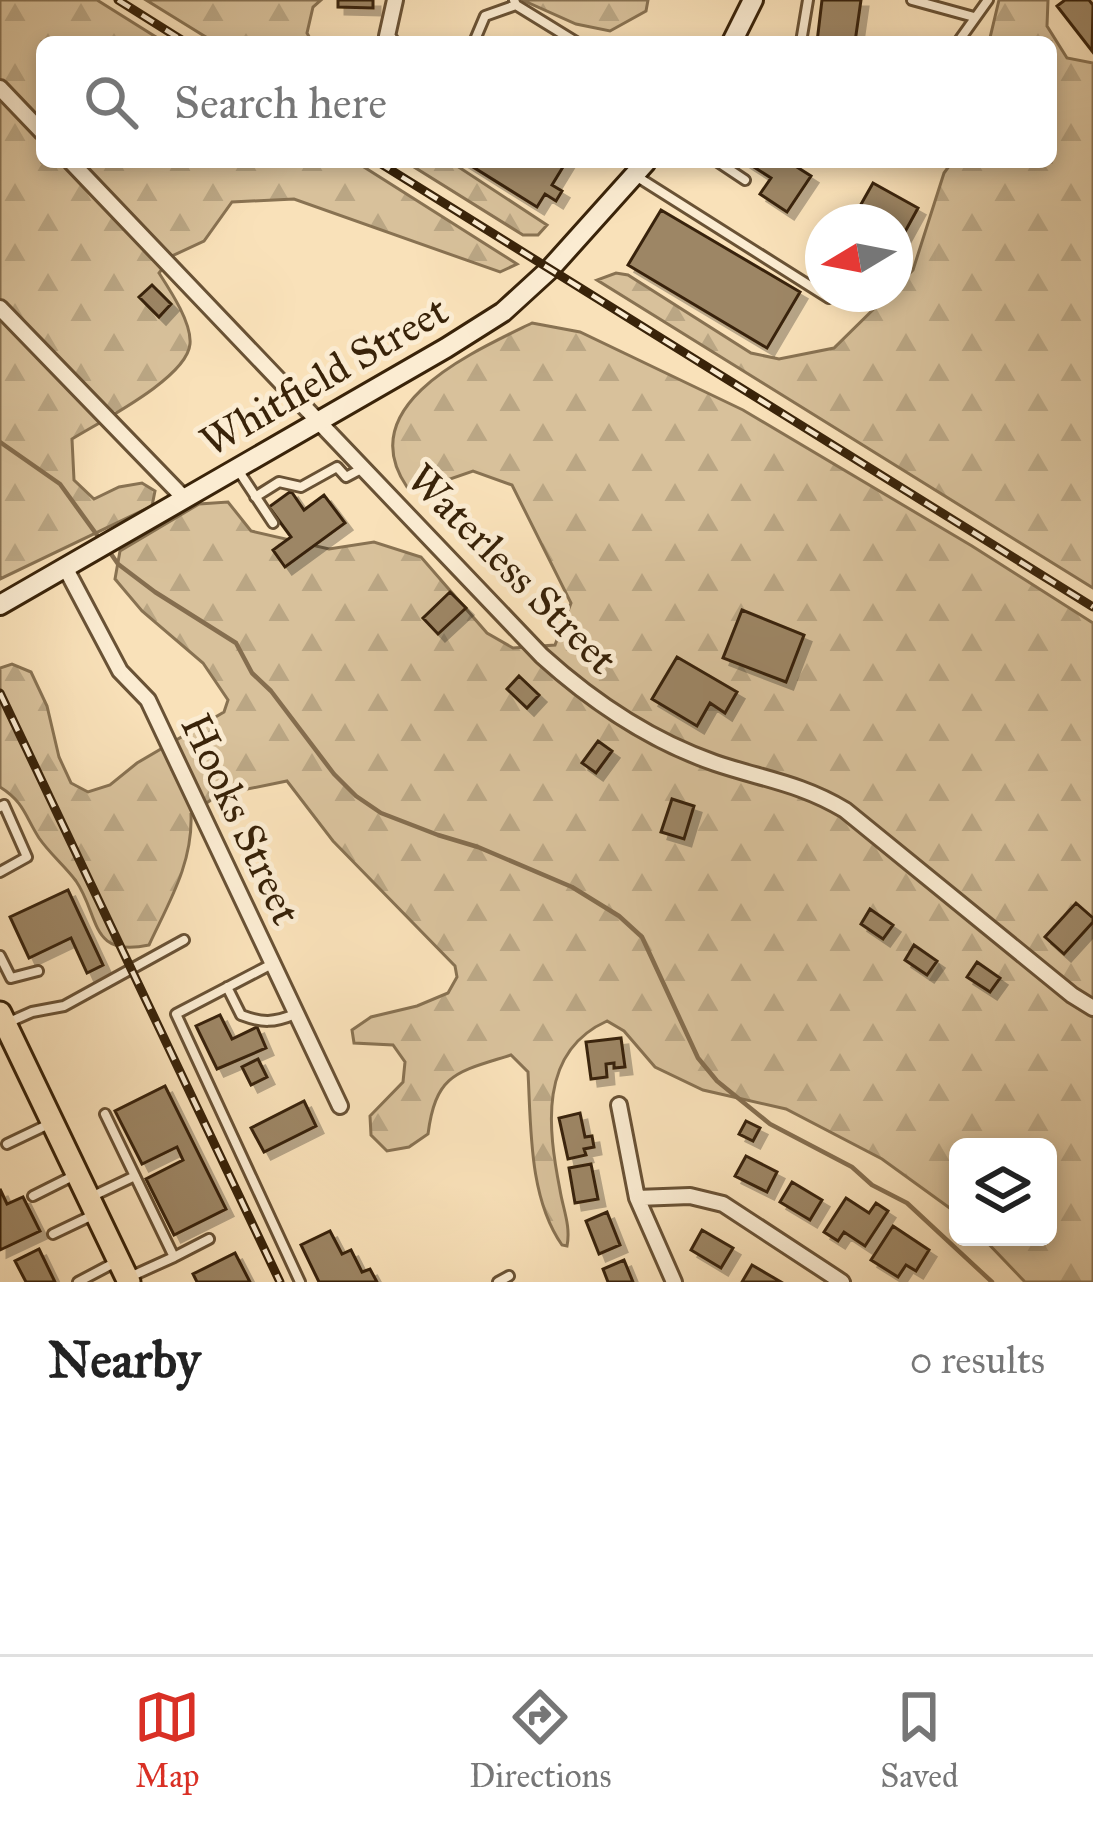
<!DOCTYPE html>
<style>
body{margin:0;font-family:"IM FELL Great Primer",serif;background:#f2f2f2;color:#222}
.controls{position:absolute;right:36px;bottom:36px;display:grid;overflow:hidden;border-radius:18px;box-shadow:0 6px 18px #0003}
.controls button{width:108px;height:108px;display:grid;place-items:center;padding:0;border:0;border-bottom:3px solid #e0e0e0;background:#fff;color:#222;font:60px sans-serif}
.compass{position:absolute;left:805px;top:204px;width:108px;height:108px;border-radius:50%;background:#fff;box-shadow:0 6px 18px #0003;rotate:260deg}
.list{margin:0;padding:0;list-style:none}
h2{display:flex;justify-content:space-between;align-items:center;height:156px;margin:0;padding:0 48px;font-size:51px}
h2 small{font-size:39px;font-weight:400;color:#767676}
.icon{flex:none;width:66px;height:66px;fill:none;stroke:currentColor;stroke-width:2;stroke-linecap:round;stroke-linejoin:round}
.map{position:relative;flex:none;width:1093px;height:1282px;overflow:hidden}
.search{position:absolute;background:#fff;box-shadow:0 6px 18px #0003;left:36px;right:36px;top:36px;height:132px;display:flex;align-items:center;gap:30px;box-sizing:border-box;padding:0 42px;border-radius:18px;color:#767676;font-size:45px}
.sheet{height:372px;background:#fff}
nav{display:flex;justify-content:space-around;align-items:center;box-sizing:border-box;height:168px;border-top:3px solid #e0e0e0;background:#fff;font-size:33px;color:#767676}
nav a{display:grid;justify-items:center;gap:6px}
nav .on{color:#d93025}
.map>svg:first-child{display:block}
</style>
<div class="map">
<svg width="1093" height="1282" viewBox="0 0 1093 1282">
<defs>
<pattern id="forest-firs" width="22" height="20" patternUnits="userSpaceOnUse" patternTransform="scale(3)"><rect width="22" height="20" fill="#d8c19b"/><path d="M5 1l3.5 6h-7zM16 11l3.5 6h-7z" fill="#baa684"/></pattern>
<filter id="shadow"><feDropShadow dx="7" dy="7" stdDeviation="0" flood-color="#0004"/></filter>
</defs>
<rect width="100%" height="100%" fill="#f9e1b9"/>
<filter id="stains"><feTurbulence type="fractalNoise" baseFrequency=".00167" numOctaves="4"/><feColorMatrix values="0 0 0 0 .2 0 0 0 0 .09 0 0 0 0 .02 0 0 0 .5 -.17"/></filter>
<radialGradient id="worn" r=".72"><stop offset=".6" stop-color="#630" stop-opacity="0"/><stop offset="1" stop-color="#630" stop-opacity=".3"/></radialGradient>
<path fill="url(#forest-firs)" stroke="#887252" stroke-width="3" d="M0 0H97L164 42H42V162H356L517 264 500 272 294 199 232 202 204 241 172 256 159 273C170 290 192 323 190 344 187 378 101 421 72 439L74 480 94 499 119 487 142 483 155 491 152 506 0 579Z
M146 0H321L313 7 307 33 312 42H214Z
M522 0H648L646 11 610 31 576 24Z
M999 0H1048L1047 26 1067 58 1093 63V588L597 280 616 273 628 275 751 353 779 359 834 348 889 294H895V288L913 270 944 173 952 162H1051V42H989Z
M406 162H451L547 225 538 235H523Z
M532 323 580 332 743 410 972 546 1093 623V1282H1025L982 1237H1048V1147H958V1214L882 1159 786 1109 703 1090 655 1067 624 1031 607 1021C538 1052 548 1129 560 1190 563 1209 571 1226 567 1246L562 1245C529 1198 531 1128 528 1072L511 1055C457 1072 436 1073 428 1134L409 1147 387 1151 371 1135 370 1116 403 1082 405 1062 393 1045 354 1043 352 1030 371 1017 417 1006 448 993 457 977 455 966 333 841 287 781 218 795 191 814C193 863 169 902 149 945 89 958 100 916 76 881 65 866 50 854 39 838 25 816 24 802 0 787V668L12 664 31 672 47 706 59 757 71 783 88 792 110 785 137 763 224 712 228 700 203 663 142 611 115 579 120 551 199 504 228 502 251 531 329 549 374 542 421 557 487 633 513 648 555 645 571 603 512 485 473 471 430 486 407 487C351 405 473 352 532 323Z"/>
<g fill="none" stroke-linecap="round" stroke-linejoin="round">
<path stroke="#856e4f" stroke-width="4.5" d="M0 442 60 484 102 542
M109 551 118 564 155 592 236 643 252 673 271 691 334 774 356 796 381 813 438 835 478 847 572 887 619 916 642 937 698 1058 717 1081 770 1124 852 1167 872 1185 907 1203 992 1282"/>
</g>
<path fill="#9d8665" stroke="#392309" stroke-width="3" filter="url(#shadow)" d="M338 0H373V8L338 7Z
M822 0H861L855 42H817Z
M1065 0H1089L1093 5 1092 51 1057 6Z
M465 162H566L552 185 562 191 556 201 545 194 537 207Z
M746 162H789L811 176 787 212 760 194 771 178Z
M873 183 918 208 895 250V222H851Z
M661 210 800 292 767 348 628 265Z
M152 285 171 304 159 317 139 297Z
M291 491 304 510 324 495 345 523 285 567 273 550 291 537 269 507Z
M450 592 466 608 438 634 423 618Z
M742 610 804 635 786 682 723 658Z
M677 657 737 692 725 713 710 703 697 726 652 699Z
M519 676 539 695 527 708 507 689Z
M598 741 612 751 596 773 582 763Z
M672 799 694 806 684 839 661 832Z
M68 890 103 965 87 973 71 938 29 958 10 917Z
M1076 903 1093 918V922L1064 954 1045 937Z
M870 909 893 925 883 939 861 924Z
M914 945 937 961 927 975 905 960Z
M977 962 1000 978 990 992 967 977Z
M220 1015 232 1039 257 1027 266 1048 217 1069 196 1026Z
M621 1038 625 1067 614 1068V1063L606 1064 607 1077 591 1079 586 1042Z
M258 1059 267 1077 251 1085 242 1067Z
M165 1086 226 1209 174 1235 146 1179 183 1160 177 1147 142 1164 115 1111Z
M304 1101 316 1126 264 1152 251 1128Z
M580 1113 585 1137 592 1136 594 1147 584 1149 586 1155 568 1159 559 1118Z
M746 1121 760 1128 753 1141 739 1134Z
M746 1156 777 1172 767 1192 735 1176Z
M591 1164 598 1199 575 1203 569 1168Z
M792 1182 822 1200 810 1220 780 1202Z
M0 1189 7 1204 23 1197 40 1231 0 1250Z
M846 1198 869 1213 876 1203 888 1211 865 1246 844 1232 838 1241 824 1232Z
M607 1212 620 1245 599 1254 586 1221Z
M893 1226 929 1250 916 1271 906 1265 898 1277 871 1260Z
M702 1230 733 1248 721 1268 691 1250Z
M330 1231 342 1254 351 1250 362 1272 370 1269 377 1282H319L301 1245Z
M39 1249 55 1282H26L15 1261Z
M235 1253 250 1282H197L193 1274Z
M624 1260 633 1282H608L603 1269Z
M752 1265 781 1282H742Z"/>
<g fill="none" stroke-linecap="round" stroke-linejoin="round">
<defs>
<path id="lane" d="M514 0 516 5 576 42
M912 0 974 17
M474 42 485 16 516 5
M801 42 808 0
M958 42 988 0
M718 162 745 180
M636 176 829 298
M238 470 273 523
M255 497 279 482 301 487 337 467 346 477 363 468
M0 807 4 805 27 857 0 872
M0 956 11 978 38 971
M272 964 176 1014 300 1282
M227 987 241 1015C262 1023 274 1023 295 1014
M7 1023 32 1012 64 1006 184 940
M105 1114 174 1257 209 1239
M7 1144 49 1124
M33 1196 75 1175
M93 1196 135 1176
M53 1234 95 1214
M132 1276 174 1257
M78 1282 114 1263
M498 1282 509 1276"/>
<path id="street" d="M391 42 387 36 395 0
M0 88 42 132
M71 162 542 656C594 703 649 740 715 763 762 779 800 783 845 810L1072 995 1093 1008
M0 308 185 499
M66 569 120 671 148 700 340 1106
M619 1105 637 1198 674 1282
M637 1198 690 1196 723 1204 842 1282"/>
<path id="secondary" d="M732 42 753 0
M0 605 446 348 503 312 550 269 646 162"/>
<path id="primary" d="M0 1013 129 1282"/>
</defs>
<use href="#lane" stroke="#695235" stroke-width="14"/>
<use href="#street" stroke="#695235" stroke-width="20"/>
<use href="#secondary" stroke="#392309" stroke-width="24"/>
<use href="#primary" stroke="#392309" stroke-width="27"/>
<use href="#lane" stroke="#fbecd2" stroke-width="8"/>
<use href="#street" stroke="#fbecd2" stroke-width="14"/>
<use href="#secondary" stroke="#fbecd2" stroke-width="18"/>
<use href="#primary" stroke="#f9e1b9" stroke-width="21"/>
<defs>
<path id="rail" d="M118 0 185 42
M378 162 1093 607
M0 693 280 1282"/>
</defs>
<use href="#rail" stroke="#392309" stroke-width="9"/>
<use href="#rail" stroke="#fbecd2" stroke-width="4.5" stroke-dasharray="14" stroke-linecap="butt"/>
</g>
<g text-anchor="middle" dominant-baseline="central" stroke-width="10" stroke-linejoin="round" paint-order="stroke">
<g font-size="42" fill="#392309" stroke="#fbecd2">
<text transform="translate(324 376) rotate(-30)">Whitfield Street</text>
<text transform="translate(512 569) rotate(45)">Waterless Street</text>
<text transform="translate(241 819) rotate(65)">Hooks Street</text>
</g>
</g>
<rect width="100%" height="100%" filter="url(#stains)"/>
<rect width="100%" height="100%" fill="url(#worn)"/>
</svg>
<div class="controls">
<button><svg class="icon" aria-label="layers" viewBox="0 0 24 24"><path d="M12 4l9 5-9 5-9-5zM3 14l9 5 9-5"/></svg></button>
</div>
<svg class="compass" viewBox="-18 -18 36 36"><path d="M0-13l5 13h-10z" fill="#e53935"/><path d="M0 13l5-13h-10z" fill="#767676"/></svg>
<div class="search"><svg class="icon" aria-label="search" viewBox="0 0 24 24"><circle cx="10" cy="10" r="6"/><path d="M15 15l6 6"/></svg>Search here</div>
</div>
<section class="sheet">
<h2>Nearby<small>0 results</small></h2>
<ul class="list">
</ul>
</section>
<nav>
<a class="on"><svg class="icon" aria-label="map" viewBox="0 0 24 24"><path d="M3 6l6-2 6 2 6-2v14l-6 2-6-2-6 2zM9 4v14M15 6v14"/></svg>Map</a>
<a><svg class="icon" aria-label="directions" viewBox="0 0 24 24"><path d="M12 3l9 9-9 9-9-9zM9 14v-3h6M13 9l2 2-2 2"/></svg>Directions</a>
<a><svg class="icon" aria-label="saved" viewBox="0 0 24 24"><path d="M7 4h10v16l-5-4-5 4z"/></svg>Saved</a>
</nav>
